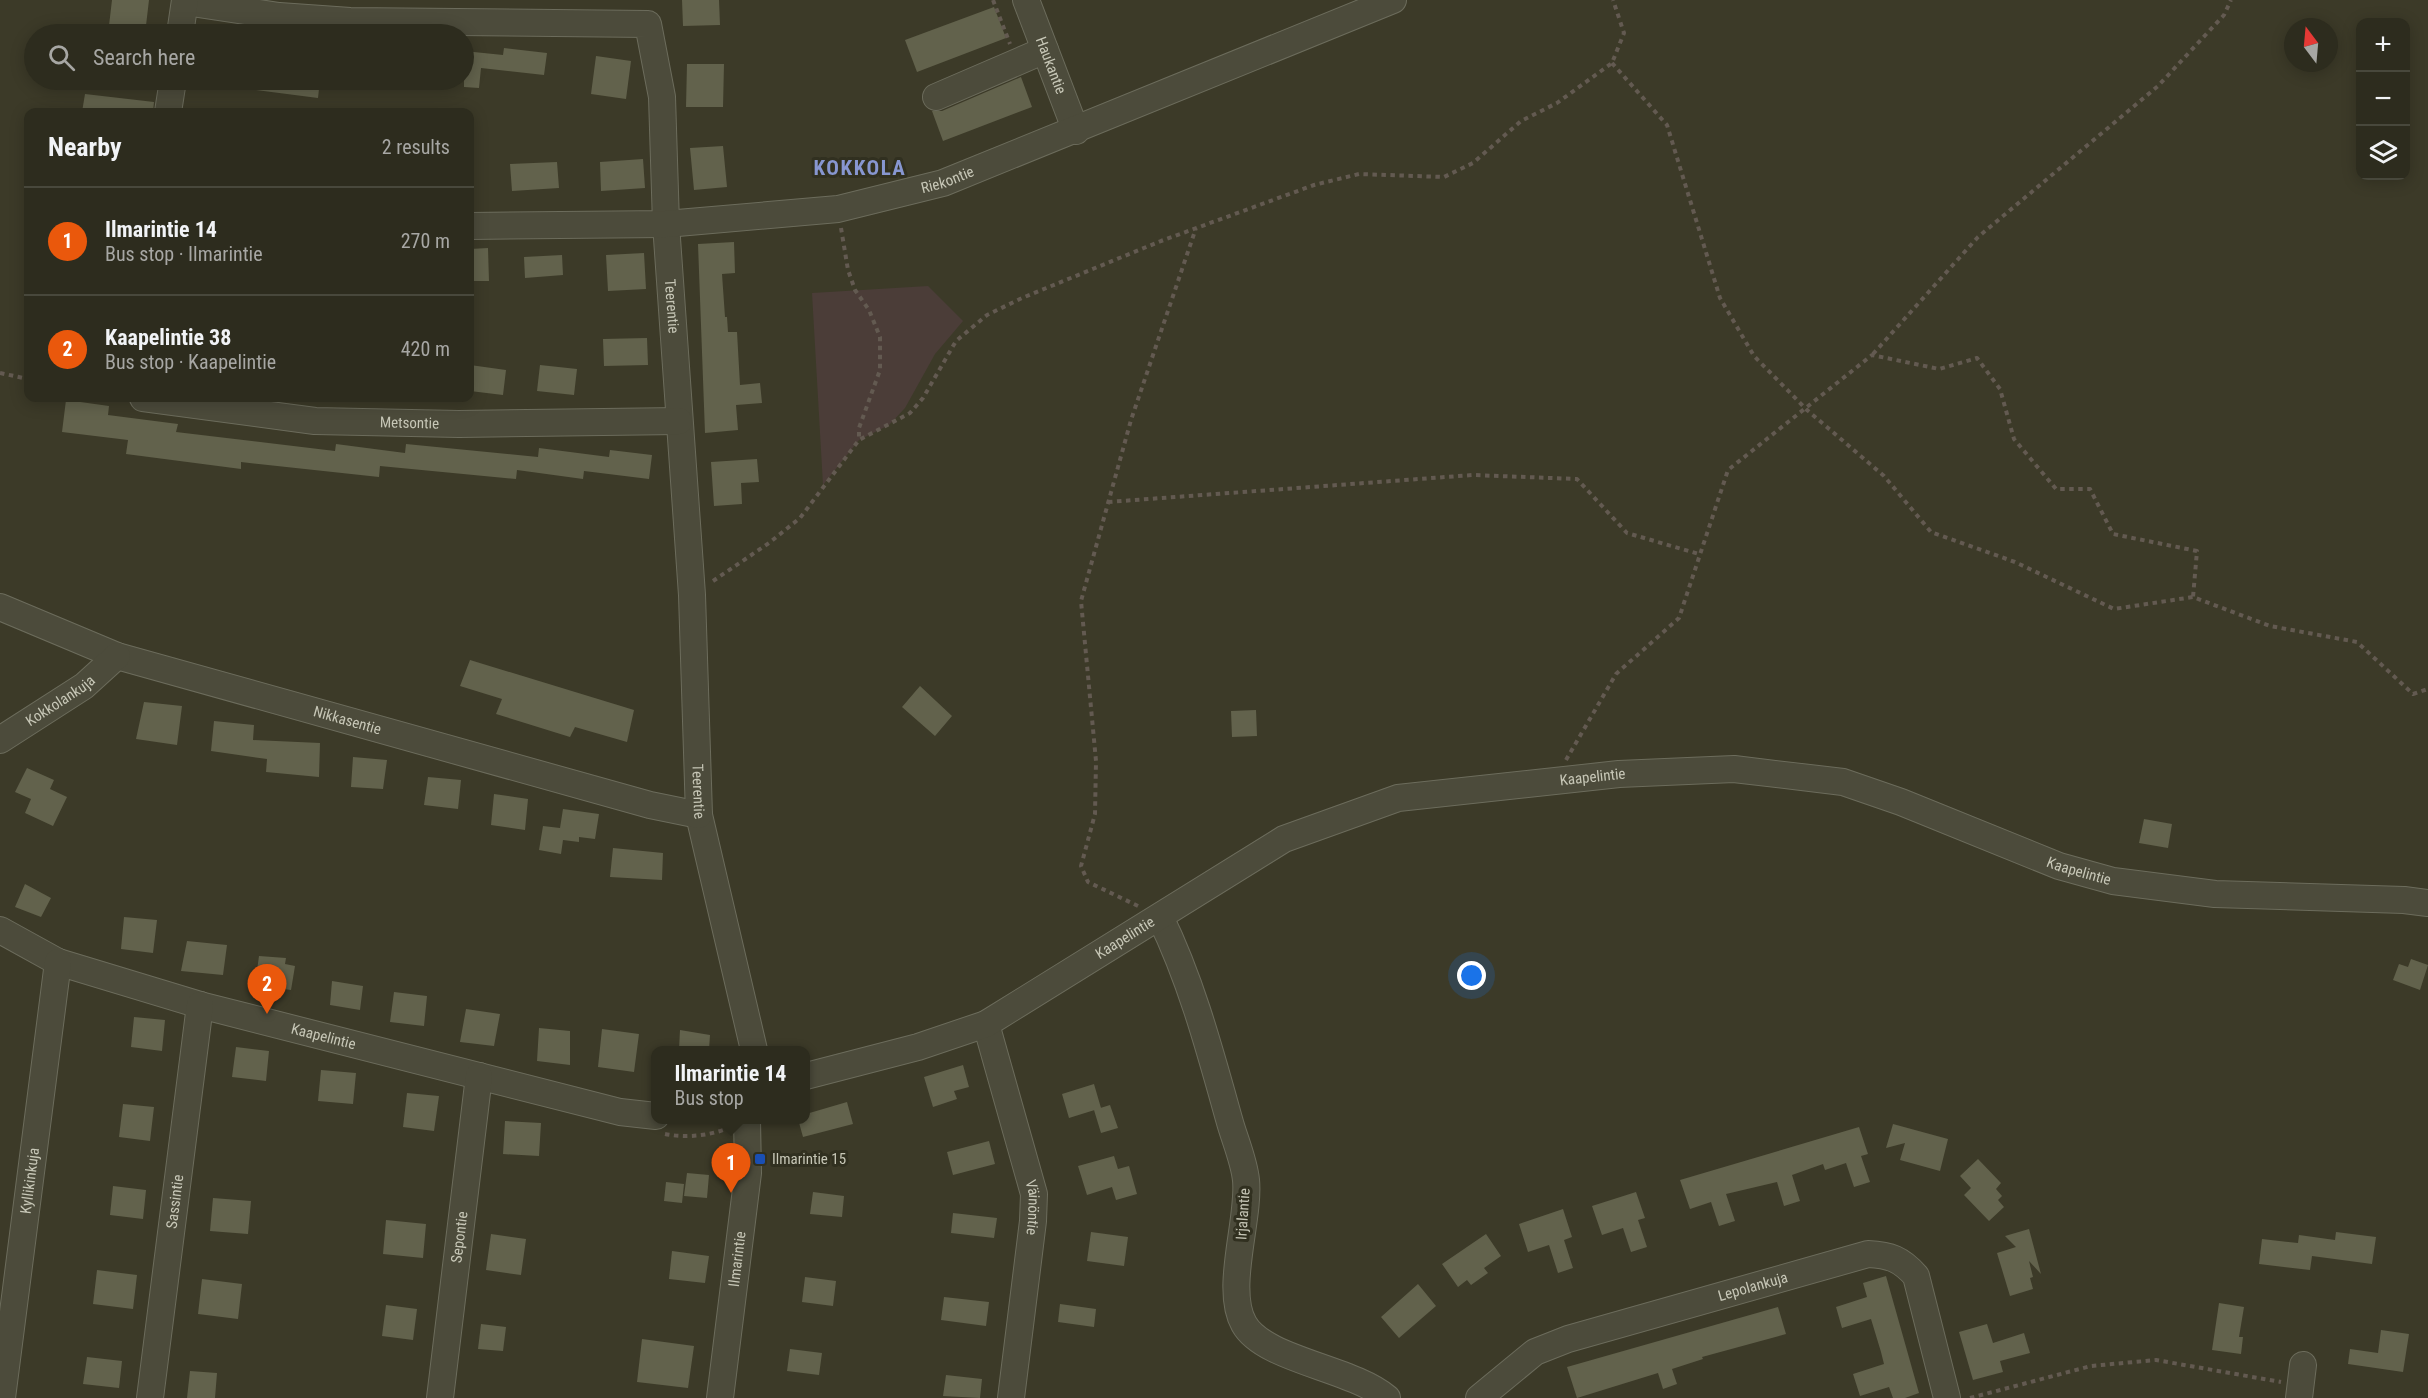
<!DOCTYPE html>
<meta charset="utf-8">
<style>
body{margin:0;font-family:"Roboto Condensed",sans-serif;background:#353427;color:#f1f3f6}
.controls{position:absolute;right:18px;top:18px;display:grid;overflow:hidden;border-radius:12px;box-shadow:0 3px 15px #0003}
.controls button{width:54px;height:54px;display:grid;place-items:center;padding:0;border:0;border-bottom:2px solid #48483c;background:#2d2c1e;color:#f1f3f6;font:30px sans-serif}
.compass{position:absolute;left:2284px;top:18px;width:54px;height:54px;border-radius:50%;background:#2d2c1e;box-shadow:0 3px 15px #0003;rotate:344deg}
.you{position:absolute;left:1472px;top:976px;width:21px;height:21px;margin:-15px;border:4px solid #fff;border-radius:50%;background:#1a73e8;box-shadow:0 0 0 9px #1a73e833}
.badge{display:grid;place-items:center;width:39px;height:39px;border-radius:50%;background:#ea580c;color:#fff;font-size:20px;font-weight:700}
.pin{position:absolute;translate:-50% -50px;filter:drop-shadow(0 2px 3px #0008)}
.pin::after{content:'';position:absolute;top:32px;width:21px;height:18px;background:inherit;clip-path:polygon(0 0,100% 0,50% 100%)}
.popup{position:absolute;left:651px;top:1046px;width:159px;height:78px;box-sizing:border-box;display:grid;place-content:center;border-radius:12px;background:#2d2c1e;filter:drop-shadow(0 2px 4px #0005);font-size:20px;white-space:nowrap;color:#a7a7a4}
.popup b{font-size:22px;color:#f1f3f6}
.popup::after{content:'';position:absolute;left:50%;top:100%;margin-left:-12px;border:12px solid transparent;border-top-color:#2d2c1e}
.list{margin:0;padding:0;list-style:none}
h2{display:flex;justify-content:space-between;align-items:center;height:78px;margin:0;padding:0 24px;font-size:26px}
h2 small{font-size:20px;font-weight:400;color:#a7a7a4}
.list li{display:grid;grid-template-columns:39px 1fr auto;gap:18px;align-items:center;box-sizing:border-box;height:108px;padding:0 24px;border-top:2px solid #48483c}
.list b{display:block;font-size:22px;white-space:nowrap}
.list p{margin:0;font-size:20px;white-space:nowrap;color:#a7a7a4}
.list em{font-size:20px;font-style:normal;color:#a7a7a4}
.icon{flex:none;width:33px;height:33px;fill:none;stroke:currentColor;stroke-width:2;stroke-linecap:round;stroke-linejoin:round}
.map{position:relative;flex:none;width:2428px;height:1398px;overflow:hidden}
.search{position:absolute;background:#2d2c1e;box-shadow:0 3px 15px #0003;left:24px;top:24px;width:450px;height:66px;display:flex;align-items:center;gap:15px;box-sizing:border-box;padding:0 21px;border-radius:33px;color:#a7a7a4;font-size:22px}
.panel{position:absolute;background:#2d2c1e;box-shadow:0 3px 15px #0003;left:24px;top:108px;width:450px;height:294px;border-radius:12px}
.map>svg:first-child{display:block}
</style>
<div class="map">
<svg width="2428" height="1398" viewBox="0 0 2428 1398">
<rect width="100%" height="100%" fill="#3c3a28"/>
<path fill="#4b3d38" d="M928 286 963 321 935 354 905 408 889 425 859 440 823 485 812 293Z"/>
<path fill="#62624c" d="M112 0H149L145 34H108Z
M682 0H719L720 25 683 26Z
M994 7 1006 38 917 72 905 40Z
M504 48 547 53 544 75 481 68 479 88 464 87V51L503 55Z
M596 56 631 61 626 99 591 94Z
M687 64H724L723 107H686Z
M1021 77 1032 107 943 141 932 111H942Z
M250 80H320L318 98 249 89Z
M85 94 154 102 153 112H82Z
M723 146 727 187 694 190 690 148Z
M643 159 645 188 601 191 600 162Z
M557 162 559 188 512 191 510 164Z
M734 242 735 273 722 274 725 317H727L728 332H737L740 385 760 383 762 403 736 405 738 430 705 433 698 244Z
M488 248 489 281H470V249Z
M644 253 646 289 608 291 606 255Z
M562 255 563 275 525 278 524 257Z
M647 338 648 365 604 366 603 339Z
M470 365 506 370 503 395 470 391Z
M540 365 577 369 574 395 537 391Z
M66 400 109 406 108 415 178 424 176 432 335 451 336 444 405 453 406 444 538 457 539 448 609 457 610 450 652 455 649 479 584 471 583 479 517 470 516 479 380 466 379 477 241 462V469L126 454 128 440 62 432Z
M757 459 759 482 741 483 742 504 714 506 711 462Z
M470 660 634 710 627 742 575 727 570 737 496 714 502 699 460 686Z
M920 686 952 716 935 736 902 707Z
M144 702 182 706 177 745 136 739Z
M1256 710 1257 736 1232 737 1231 711Z
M214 721 254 725 253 740 320 743 319 777 266 772 267 759 211 751Z
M353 757 387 760 383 789 351 787Z
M27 768 54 780 50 789 67 797 53 826 25 813 31 799 15 792Z
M428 777 461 780 458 809 424 805Z
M494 794 528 799 525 830 491 825Z
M563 809 599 814 595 839 579 837V842L563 840 561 854 539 850 543 826 560 828Z
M2144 819 2172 824 2168 848 2139 843Z
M613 848 663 853 662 880 610 877Z
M25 884 51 898 41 917 15 907Z
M124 917 157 920 153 953 121 949Z
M187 941 227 945 223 975 181 971Z
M259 956 286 958 285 964 295 966 291 990 255 985Z
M2411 959 2428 965 2420 990 2393 980 2399 964 2408 967Z
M332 981 363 986 360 1010 330 1005Z
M394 992 427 996 424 1026 390 1022Z
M466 1009 500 1014 494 1046 460 1042Z
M134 1017 165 1020 162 1051 131 1047Z
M539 1028 570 1031V1065L537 1061Z
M602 1029 639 1034 634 1072 598 1067Z
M680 1030 710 1035 709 1050H679Z
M236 1047 269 1051 266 1081 232 1077Z
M963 1065 969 1087 954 1091 957 1099 933 1107 924 1077Z
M321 1070 356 1073 353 1104 318 1101Z
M1094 1084 1101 1108 1069 1118 1062 1094Z
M407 1093 439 1096 434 1131 403 1127Z
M847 1102 853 1124 803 1137 798 1119H806V1114Z
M123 1104 154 1107 150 1141 119 1137Z
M1110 1105 1118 1128 1101 1133 1094 1110Z
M505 1121 541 1123 539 1156 503 1154Z
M1893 1124 1948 1139 1940 1171 1900 1160 1905 1143 1886 1148Z
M1859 1127 1868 1154 1861 1156 1870 1182 1854 1187 1846 1163 1825 1170 1823 1164 1792 1175 1800 1201 1784 1206 1777 1182 1726 1194 1735 1221 1719 1226 1711 1202 1690 1209 1680 1180Z
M989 1141 995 1164 953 1175 947 1152Z
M1114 1156 1118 1169 1129 1166 1137 1194 1116 1200 1112 1187 1087 1195 1078 1166Z
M1978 1159 2001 1183 1996 1189 2002 1196 1998 1200 2004 1207 1989 1221 1964 1195 1971 1188 1960 1176Z
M687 1173 709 1175 707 1198 684 1196Z
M666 1182 684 1184 682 1203 664 1201Z
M113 1186 146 1190 143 1219 110 1215Z
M813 1192 844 1196 842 1217 810 1214Z
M1636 1192 1645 1218 1638 1220 1647 1247 1631 1252 1623 1228 1602 1235 1592 1206Z
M213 1198 251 1201 248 1234 210 1231Z
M1563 1209 1572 1237 1564 1240 1573 1268 1558 1273 1549 1245 1528 1252 1519 1224Z
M953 1213 997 1218 994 1238 951 1233Z
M386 1220 426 1224 423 1258 383 1254Z
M2029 1229 2041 1274 2029 1261 2033 1277 2030 1278 2033 1289 2010 1296 1997 1253 2016 1247 2005 1236Z
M1091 1232 1128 1237 1124 1266 1087 1261Z
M2336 1232 2376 1237 2372 1264 2312 1256 2310 1270 2259 1264 2262 1239 2298 1243 2299 1235 2335 1240Z
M491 1234 526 1239 521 1275 486 1270Z
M1486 1234 1501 1256 1484 1268 1488 1273 1471 1285 1467 1280 1458 1287 1442 1264Z
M672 1251 709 1256 705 1283 669 1279Z
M97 1270 137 1275 133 1309 93 1304Z
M1886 1276 1919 1393 1905 1398H1893L1889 1387 1860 1396 1853 1374 1884 1364 1881 1352 1871 1319 1842 1328 1836 1307 1867 1297 1863 1283Z
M805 1277 836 1281 833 1306 802 1302Z
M202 1279 242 1284 238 1319 198 1314Z
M1418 1284 1436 1306 1399 1338 1381 1317Z
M944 1297 989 1302 986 1326 941 1320Z
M2219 1303 2244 1307 2239 1337H2243L2241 1354 2212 1350Z
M1060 1304 1096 1309 1094 1327 1058 1322Z
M386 1305 417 1309 413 1340 382 1336Z
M1778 1307 1786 1334 1702 1357 1703 1359 1672 1369 1677 1384 1663 1389 1658 1373 1577 1398 1567 1367Z
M481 1324 506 1327 503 1351 478 1349Z
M1987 1324 1993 1343 2024 1333 2030 1353 2000 1361 2003 1372 1973 1380 1959 1332Z
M2381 1330 2409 1334 2403 1372 2348 1364 2350 1349 2378 1353Z
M642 1339 694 1346 688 1388 637 1382Z
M790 1349 822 1353 819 1375 787 1371Z
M87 1357 122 1361 119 1388 83 1384Z
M190 1371 217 1373 215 1398H187Z
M946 1375 982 1379 980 1398 943 1396Z"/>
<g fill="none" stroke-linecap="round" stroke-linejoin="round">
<defs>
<g id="minor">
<path id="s1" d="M1026 0 1076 131"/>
<path id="s2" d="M185 2 279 16 350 21 648 24 662 97 666 224 692 595 699 815 754 1050"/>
<path d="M180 34 185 0"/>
<path d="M936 97 1045 50"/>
<path d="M168 112 173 80"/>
<path id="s3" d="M470 226 666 224 838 209 943 183 1393 0"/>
<path id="s4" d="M143 398 315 421 459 424 679 421"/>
<path id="s5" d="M0 607 117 656 650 805 699 815"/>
<path id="s6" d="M0 740 84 686 117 656"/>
<path d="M1160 917C1191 980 1210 1051 1229 1119 1234 1138 1244 1160 1246 1180 1250 1219 1224 1289 1244 1324 1264 1360 1352 1368 1387 1398"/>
<path id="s7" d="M0 930 58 962 200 1005 620 1112 656 1116"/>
<path id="s8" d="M986 1024 1034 1194 1033 1221 1011 1398"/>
<path id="s9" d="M806 1076 918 1047 986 1024 1284 839 1398 798 1619 774 1734 769 1843 782 1901 802 2059 866 2113 881 2215 894 2404 900 2428 903"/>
<path id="s10" d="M2 1398 58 962"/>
<path id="s11" d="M150 1398 200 1005"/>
<path id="s12" d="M440 1398 479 1076"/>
<path id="s13" d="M720 1398 748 1173 747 1120"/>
<path id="s14" d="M1479 1398 1535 1352 1568 1339 1868 1254C1890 1255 1901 1259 1916 1276L1947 1398"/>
<path d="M2299 1398 2303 1365"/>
</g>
</defs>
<use href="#minor" stroke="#6c6c5c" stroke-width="28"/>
<path stroke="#635a51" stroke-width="4" stroke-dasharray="4.5 4.5" stroke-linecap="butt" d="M993 0 1010 44
M1612 63 1667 125 1720 298 1754 356 1807 410 1884 476 1931 532 2015 562 2114 609 2193 597 2270 626 2357 642 2413 694 2428 689
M841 228 848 270 855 290 869 310 880 337V370L859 428V439
M1873 354 1978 237 2158 86 2224 15 2231 0
M0 373 28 379
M1108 502 1473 475 1577 479 1627 533 1699 554
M713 581 769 543 800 518 859 440 910 413 923 398 956 341 987 315 1022 298 1161 241 1314 185 1359 174 1444 177 1473 163 1521 121 1557 103 1612 63 1624 33 1613 0
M1566 760 1616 674 1679 618 1728 470 1872 355 1939 369 1977 358 2000 389 2014 439 2056 489H2090L2113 534 2197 551 2193 597
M1138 906 1088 882 1081 866 1095 814 1096 761 1081 601 1131 420 1196 228
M665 1134C685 1138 707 1136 726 1129
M1970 1398 2091 1366 2156 1360 2281 1382"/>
<use href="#minor" stroke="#4c4b3b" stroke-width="26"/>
</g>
<rect fill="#1a4fb4" stroke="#313020" stroke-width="2" x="754" y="1153" width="12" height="12" rx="3"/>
<g text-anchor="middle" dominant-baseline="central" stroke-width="6" stroke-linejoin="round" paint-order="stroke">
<g font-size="15" fill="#c7c7b7" stroke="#313020">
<text stroke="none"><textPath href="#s1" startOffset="70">Haukantie</textPath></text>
<text stroke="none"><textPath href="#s3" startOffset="482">Riekontie</textPath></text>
<text stroke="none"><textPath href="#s2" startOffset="748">Teerentie</textPath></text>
<text stroke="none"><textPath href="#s4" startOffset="268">Metsontie</textPath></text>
<text stroke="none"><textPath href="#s6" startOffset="72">Kokkolankuja</textPath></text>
<text stroke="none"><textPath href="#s5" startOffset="366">Nikkasentie</textPath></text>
<text stroke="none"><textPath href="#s9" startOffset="855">Kaapelintie</textPath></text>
<text stroke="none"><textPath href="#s2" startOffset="1234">Teerentie</textPath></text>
<text stroke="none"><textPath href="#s9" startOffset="1359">Kaapelintie</textPath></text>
<text stroke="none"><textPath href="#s9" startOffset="351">Kaapelintie</textPath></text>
<text stroke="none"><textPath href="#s7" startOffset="342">Kaapelintie</textPath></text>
<text stroke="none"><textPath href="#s10" startOffset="219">Kyllikinkuja</textPath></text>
<text stroke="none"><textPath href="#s11" startOffset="198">Sassintie</textPath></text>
<text stroke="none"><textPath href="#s8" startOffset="190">Väinöntie</textPath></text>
<text transform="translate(1243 1214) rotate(-86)">Irjalantie</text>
<text stroke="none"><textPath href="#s12" startOffset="162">Sepontie</textPath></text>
<text stroke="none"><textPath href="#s13" startOffset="140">Ilmarintie</textPath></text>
<text stroke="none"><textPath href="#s14" startOffset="300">Lepolankuja</textPath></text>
</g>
<g font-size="15" fill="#c7c7b7" stroke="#313020" text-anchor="start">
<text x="772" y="1159">Ilmarintie 15</text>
</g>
<g font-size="21" font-weight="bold" letter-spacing="1.5" fill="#8796d0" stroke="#313020">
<text x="860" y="168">KOKKOLA</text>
</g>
</g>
</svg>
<div class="controls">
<button>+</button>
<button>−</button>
<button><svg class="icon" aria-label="layers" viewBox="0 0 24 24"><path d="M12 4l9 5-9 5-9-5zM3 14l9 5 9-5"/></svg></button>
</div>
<svg class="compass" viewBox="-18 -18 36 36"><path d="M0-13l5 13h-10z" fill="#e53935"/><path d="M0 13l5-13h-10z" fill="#a7a7a4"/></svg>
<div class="you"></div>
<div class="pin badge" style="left:731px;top:1193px">1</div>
<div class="popup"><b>Ilmarintie 14</b>Bus stop</div>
<div class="pin badge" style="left:267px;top:1014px">2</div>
<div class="search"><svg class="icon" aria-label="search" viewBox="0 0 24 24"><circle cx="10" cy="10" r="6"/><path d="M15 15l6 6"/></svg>Search here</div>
<section class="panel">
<h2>Nearby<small>2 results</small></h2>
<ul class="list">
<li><span class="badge">1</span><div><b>Ilmarintie 14</b><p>Bus stop · Ilmarintie</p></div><em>270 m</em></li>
<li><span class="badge">2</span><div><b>Kaapelintie 38</b><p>Bus stop · Kaapelintie</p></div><em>420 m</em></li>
</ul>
</section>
</div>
